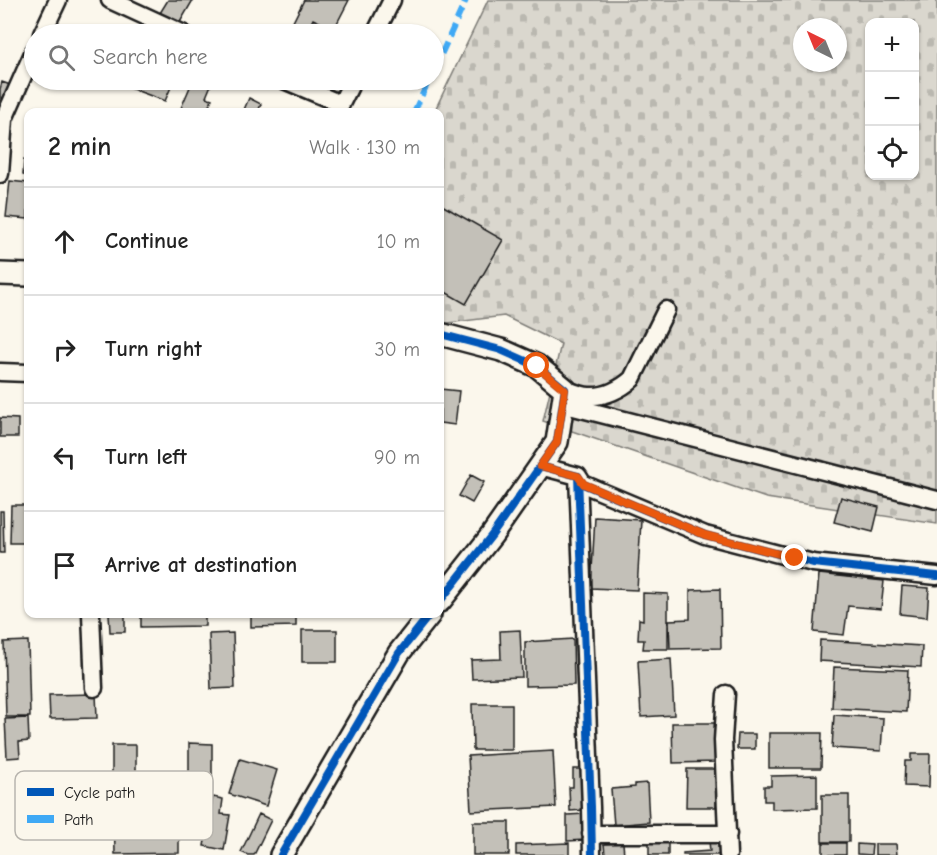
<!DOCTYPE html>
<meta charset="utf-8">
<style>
body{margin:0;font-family:"Comic Neue",sans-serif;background:#f2f2f2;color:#222}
.controls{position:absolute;right:18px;top:18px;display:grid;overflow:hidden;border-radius:12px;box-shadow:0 2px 4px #0004}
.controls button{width:54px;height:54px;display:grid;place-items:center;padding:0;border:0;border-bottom:2px solid #e0e0e0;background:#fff;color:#222;font:30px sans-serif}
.compass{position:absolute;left:793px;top:18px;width:54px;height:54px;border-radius:50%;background:#fff;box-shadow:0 2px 4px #0004;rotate:317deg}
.stop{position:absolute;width:18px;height:18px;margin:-14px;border:4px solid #ea580c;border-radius:50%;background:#fff}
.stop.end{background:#ea580c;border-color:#fff;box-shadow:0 2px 6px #0008}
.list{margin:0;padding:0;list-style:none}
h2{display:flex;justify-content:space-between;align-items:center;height:78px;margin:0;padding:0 24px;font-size:26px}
h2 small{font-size:20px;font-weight:400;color:#767676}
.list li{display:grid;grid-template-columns:39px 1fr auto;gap:18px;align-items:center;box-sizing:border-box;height:108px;padding:0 24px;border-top:2px solid #e0e0e0}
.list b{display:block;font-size:22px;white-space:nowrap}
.list em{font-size:20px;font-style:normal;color:#767676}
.icon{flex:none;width:33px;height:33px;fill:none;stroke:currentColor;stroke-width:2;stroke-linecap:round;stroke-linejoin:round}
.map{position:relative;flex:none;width:937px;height:855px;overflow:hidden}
.search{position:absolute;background:#fff;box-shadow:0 2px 4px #0004;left:24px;top:24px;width:420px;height:66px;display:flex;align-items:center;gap:15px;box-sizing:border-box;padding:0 21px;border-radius:33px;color:#767676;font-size:22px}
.panel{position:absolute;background:#fff;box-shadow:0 2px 4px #0004;left:24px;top:108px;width:420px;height:510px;border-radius:12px}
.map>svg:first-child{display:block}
</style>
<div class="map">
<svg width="937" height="855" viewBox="0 0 937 855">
<defs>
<pattern id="cemetery-stones" width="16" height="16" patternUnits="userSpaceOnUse" patternTransform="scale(1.5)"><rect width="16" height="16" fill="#dad7ce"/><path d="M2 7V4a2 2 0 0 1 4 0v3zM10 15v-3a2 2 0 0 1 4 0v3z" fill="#bab8b0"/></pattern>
</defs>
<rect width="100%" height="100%" fill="#fbf7ec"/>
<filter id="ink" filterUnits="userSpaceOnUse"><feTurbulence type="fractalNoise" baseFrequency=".0167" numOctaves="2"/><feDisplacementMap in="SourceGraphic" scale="12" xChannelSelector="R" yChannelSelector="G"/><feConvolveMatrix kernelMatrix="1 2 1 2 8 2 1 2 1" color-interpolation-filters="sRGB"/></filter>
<g filter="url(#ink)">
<path fill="url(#cemetery-stones)" stroke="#7b7a75" stroke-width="1.5" fill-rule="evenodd" d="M488 0H937V524L766 498 543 421 561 344 504 316 440 324V112H434ZM870 22H914V176H870ZM802 27H838V63H802Z"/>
<path fill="#c3c0b8" stroke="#1c1c1c" stroke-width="1.5" d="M168 0H193L179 24 160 13Z
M304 0H349L334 29 313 19 308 29 293 22Z
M298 27 313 34H294Z
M130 80H174L165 101 127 87Z
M193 80H213L206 97 212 99 206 112H190L181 108Z
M2 82 13 86 0 128V89Z
M249 98 261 104 258 112H243Z
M24 160H28V176L23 175Z
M10 181 28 183V219L6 217Z
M440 204 503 240 466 304 440 289Z
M440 389 459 391 455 425 440 423Z
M0 418 18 419V437H0Z
M471 475 484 482 472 503 459 496Z
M841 497 879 507 873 532 834 522Z
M11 505H28V543H10Z
M0 511H3L4 553H0Z
M595 517 641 520 637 590 591 588Z
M819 574 884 581 881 609 848 606 844 635 814 632Z
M902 586 929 588 927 617 900 614Z
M720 589 721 648 670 649 669 620 690 619V590Z
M643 593 668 594V649H643L644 640H638L639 619 643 620Z
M109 614H125V632H110Z
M141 614H205V626L141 627Z
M251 614H296V626L251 627Z
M302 630H337V662H302Z
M520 630 522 677 472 679 471 660 501 659 500 631Z
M233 633 235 688 211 689 209 634Z
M573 639 574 685 525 686V642Z
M820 640 922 646 921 667 819 661Z
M28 641 30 717H6L4 642Z
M671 659 674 715 641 717 638 661Z
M834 667 908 670 906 712 832 708Z
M96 694 97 718 50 719 49 695Z
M472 704H512V750H473Z
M834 715 883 718 881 751 832 748Z
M28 718 29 741 19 742 20 757 7 758 5 719Z
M672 723H716L717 762 673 763Z
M769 733H822L821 768H769Z
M738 734H755V749H737Z
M189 743 212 744V792H176L177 780H189Z
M112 745H136V795H112Z
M553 751 556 807 471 811 468 756Z
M911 754H930L929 787 904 786 905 761H911Z
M240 759 277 770 266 806 229 794Z
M573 769H583L584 810 570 811 569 787H573Z
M687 769H717L716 807H686Z
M817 775V808L772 809V801H764V786H771V776Z
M647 783 649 822 614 825 611 789 635 787V784Z
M822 795H849V842H822Z
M213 797 223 799 221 814 230 815 224 850 204 846Z
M114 805H136V830H179V853L115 854Z
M259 814 271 820 254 855H248L241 852Z
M585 814 586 840 567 841V815Z
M473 822H509V855H473Z
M668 841V855H649V842Z
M709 841H721L722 855H683V853L710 851Z
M569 843V855H516V845Z
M623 843 624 855H605L604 844Z
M823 843H846V855H823Z
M857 844 872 845 871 855 857 854Z
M875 844H896L897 855H875Z"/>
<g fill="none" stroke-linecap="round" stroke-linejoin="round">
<defs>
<path id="minor" d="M110 0 184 34
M42 34 58 0
M375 34 392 0
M284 80 341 104
M337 112 353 80
M0 174 4 119 34 51
M0 372 28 373
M565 389C573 392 582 396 590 396 605 397 621 389 632 379L666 310
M562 404 937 500
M540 466 578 476 583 484 705 535 813 563 937 576
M578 476 591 807 592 855
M91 614 94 688
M726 694 723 740 728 855
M591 834H728"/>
<path id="tertiary" d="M0 274 28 275
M440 334 501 350 537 366 565 389 557 442 492 535 440 601
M281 855 399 653 430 614"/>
</defs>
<use href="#minor" stroke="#1c1c1c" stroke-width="21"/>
<use href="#tertiary" stroke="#1c1c1c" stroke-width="26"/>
<use href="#minor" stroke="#fbf7ec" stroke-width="16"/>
<use href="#tertiary" stroke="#fbf7ec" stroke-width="21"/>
<path stroke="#3fa9f5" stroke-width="6" stroke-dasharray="12 6" stroke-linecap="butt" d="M434 70 466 0
M414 112 429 80"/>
<defs>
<path id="cycleway" d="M440 334 501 350 537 366 565 389 557 442 492 535 440 601
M540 466 578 476 583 484 705 535 813 563 937 576
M578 476 591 807 592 855
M281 855 399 653 430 614"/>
</defs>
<use href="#cycleway" stroke="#fbf7ec" stroke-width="11"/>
<use href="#cycleway" stroke="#0057b8" stroke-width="8"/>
</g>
</g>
<g fill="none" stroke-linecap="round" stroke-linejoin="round" filter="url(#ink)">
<path stroke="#ea580c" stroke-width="8" d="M537 366 565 390 557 442 540 466 578 476 584 484 705 535 795 558"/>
</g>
<rect x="15" y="771" width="198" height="69" rx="9" fill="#fbf7ec" stroke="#b8b5ae" stroke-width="1.5"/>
<rect x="27" y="788" width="27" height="8" fill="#0057b8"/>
<rect x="27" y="815" width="27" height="8" fill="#3fa9f5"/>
<g font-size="16" fill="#1c1c1c">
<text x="64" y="798">Cycle path</text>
<text x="64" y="825">Path</text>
</g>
</svg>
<div class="controls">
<button>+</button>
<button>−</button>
<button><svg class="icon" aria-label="locate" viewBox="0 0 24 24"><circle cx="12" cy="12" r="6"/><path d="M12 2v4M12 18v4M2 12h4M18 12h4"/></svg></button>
</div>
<svg class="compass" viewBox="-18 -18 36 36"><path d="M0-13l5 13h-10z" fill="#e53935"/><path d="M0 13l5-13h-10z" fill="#767676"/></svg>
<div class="stop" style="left:537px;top:366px"></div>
<div class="stop end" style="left:795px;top:558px"></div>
<div class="search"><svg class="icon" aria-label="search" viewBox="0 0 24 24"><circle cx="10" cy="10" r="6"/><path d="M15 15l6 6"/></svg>Search here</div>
<section class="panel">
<h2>2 min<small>Walk · 130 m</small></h2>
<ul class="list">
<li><svg class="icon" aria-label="ahead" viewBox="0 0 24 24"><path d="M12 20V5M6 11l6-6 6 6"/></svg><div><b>Continue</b></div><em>10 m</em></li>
<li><svg class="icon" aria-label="right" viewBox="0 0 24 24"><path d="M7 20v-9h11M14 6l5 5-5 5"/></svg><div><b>Turn right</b></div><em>30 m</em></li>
<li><svg class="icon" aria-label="left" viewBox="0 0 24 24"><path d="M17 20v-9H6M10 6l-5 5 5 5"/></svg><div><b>Turn left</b></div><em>90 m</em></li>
<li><svg class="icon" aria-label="arrive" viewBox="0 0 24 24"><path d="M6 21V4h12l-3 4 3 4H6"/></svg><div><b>Arrive at destination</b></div></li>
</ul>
</section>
</div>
